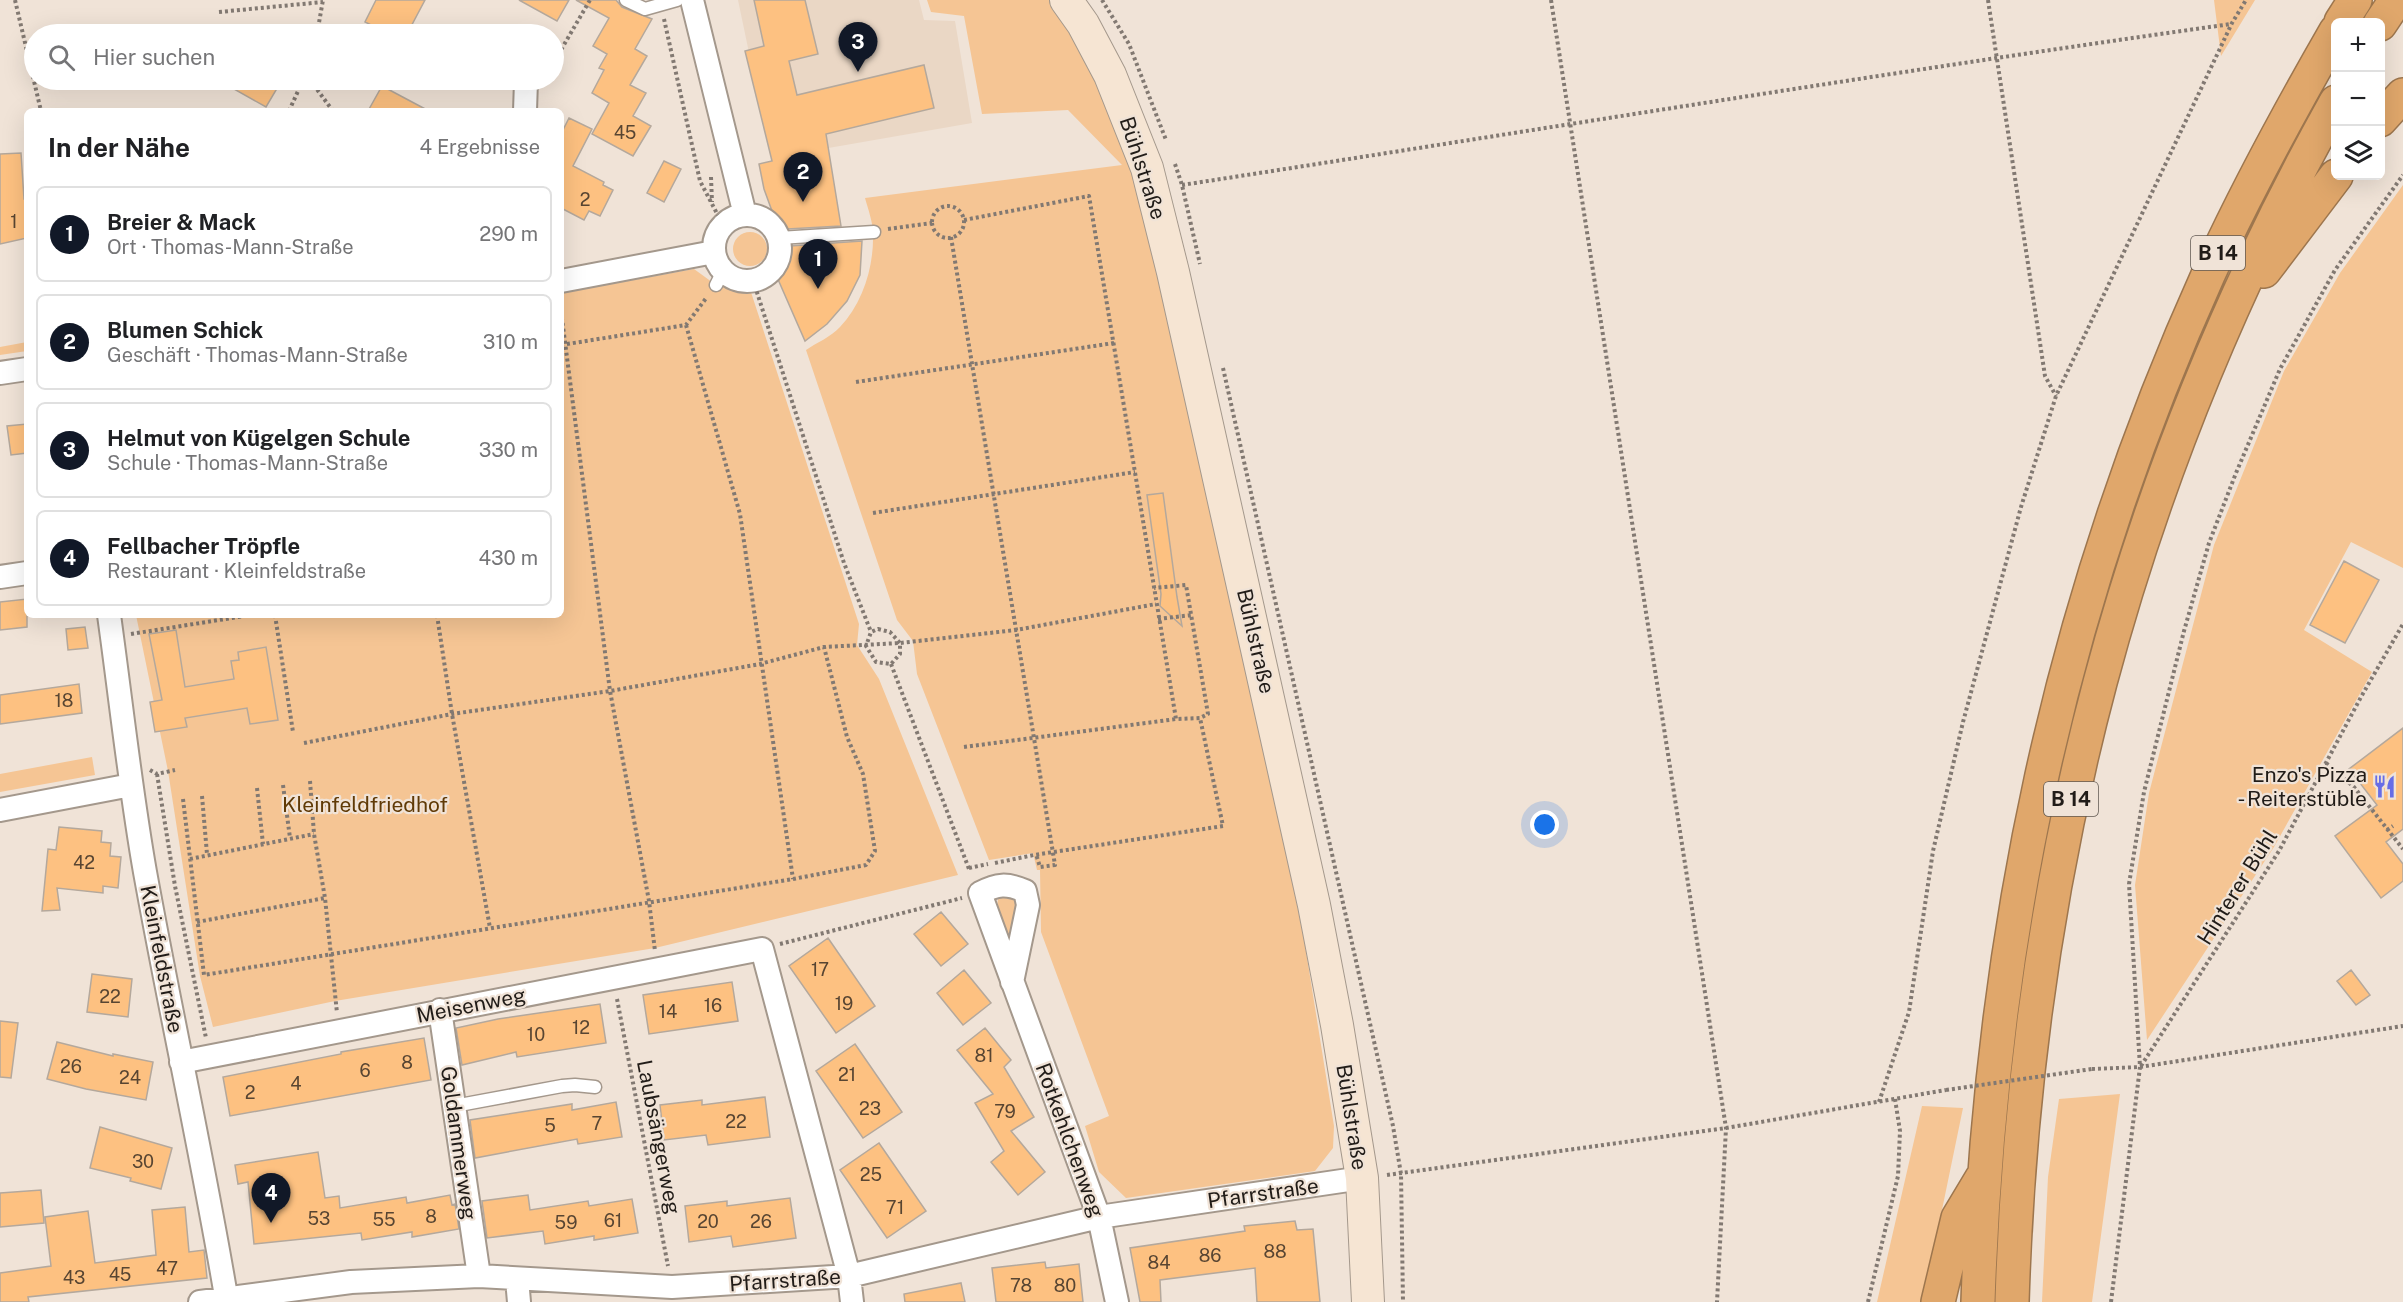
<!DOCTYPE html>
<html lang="de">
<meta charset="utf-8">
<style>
body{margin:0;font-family:"Public Sans",sans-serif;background:#f2f2f2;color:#202124}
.controls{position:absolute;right:18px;top:18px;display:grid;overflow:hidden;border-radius:9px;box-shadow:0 6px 24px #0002}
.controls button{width:54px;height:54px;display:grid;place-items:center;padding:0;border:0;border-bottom:2px solid #e0e0e0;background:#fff;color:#202124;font:30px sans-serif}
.you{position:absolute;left:1545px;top:825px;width:21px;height:21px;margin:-15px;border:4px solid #fff;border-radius:50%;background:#1a73e8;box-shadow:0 0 0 9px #1a73e833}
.badge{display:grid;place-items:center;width:39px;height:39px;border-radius:50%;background:#111827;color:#fff;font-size:20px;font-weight:700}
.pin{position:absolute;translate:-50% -50px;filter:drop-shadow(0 2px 3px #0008)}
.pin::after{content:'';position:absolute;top:32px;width:21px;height:18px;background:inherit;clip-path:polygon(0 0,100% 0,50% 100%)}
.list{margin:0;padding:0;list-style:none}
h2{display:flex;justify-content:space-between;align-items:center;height:78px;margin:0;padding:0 24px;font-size:26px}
h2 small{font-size:20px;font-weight:400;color:#757577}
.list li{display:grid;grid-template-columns:39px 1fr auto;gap:18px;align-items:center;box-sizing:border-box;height:96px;margin:0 12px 12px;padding:0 12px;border:2px solid #e0e0e0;border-radius:9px}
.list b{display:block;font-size:22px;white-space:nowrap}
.list p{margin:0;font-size:20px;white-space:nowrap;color:#757577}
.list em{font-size:20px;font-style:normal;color:#757577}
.icon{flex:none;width:33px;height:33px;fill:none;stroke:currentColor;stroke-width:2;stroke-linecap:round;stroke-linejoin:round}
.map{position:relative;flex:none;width:2403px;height:1302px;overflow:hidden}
.search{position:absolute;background:#fff;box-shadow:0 6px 24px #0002;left:24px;top:24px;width:540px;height:66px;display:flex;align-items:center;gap:15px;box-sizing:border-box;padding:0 21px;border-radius:33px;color:#757577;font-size:22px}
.panel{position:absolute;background:#fff;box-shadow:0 6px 24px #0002;left:24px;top:108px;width:540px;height:510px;border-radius:9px}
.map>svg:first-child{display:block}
</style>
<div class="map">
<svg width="2403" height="1302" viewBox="0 0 2403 1302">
<rect width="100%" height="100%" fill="#f0e3d7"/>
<path fill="#ead7c5" d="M738 0H919L924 20 955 21 972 123 771 158Z"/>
<path fill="#f5c594" d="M927 0H1052L1079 45 1133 158 1266 753 1304 939 1334 1126 1333 1148 1315 1171 1126 1198 1099 1172 1085 1126 1109 1116 1041 932 1040 870H1037L1033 853 989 860 917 674 913 641 897 620 806 350C816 343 831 337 840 327 863 303 874 266 873 234 873 222 868 209 865 198L1122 165 1068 110 982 114 964 16 931 12Z
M2214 0H2255L2221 56Z
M2403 185V568L2351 542 2304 630 2372 672 2274 847 2147 1040 2135 885 2149 793 2214 545 2284 371 2340 273Z
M733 249a17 17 0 1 1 34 0a17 17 0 1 1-34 0Z
M694 269 716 285 749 286 859 624 857 645 879 679 958 875 655 948 335 1001 213 1027 200 976 168 771 136 615H561V293Z
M27 342V351L0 355V347Z
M92 757 95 775 0 792V774Z
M1011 893 1019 904 1012 934 1009 935 1006 933C1002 921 993 907 1000 895Z
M2120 1094 2092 1302H2042L2048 1177 2059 1099Z
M1922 1106 1963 1108 1923 1302H1877Z"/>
<path fill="#fdc181" stroke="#b4a89c" stroke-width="1.5" d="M376 0H425L407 34H389L365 22Z
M519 0H569L557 21Z
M576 0H616L622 7 652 19 635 49 647 56 630 85 646 93 633 116 651 126 633 156 592 134 609 103 592 93 604 70 599 68 607 54 593 46 609 18Z
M754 0H805L818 54 789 61 797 95 924 65 934 108 826 134 841 226 787 229 772 211 764 189 759 164 772 161 745 51 764 46Z
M218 80H282L266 107Z
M382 86 429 111H368Z
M569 118 592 129 573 166 604 182 603 185 613 190 600 216 589 211 584 220 561 208V134Z
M21 153 24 199H27V238L0 244V154Z
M664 161 681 169 664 202 647 193Z
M862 241 860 275 847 301 827 324 805 341 777 277 783 268 790 246Z
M27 424V453L11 455 7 426Z
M1163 493 1177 597 1182 626 1160 606 1161 594 1147 495Z
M2344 561 2379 580 2345 643 2310 625Z
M27 599V627L0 630V602Z
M85 627 88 648 68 650 66 629Z
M176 630 185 687 234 679 231 661 239 660 238 652 266 647 278 720 250 724 247 708 185 718 187 727 155 732 150 702 162 700 149 634Z
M79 684 82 713 0 724V695Z
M2403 728V829L2386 842 2403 864V881L2381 898 2335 836 2377 805 2349 769Z
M59 827 102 831 101 842 111 843 110 856 121 857 118 888 103 886V893L57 888 60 910 42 911 48 849 56 850Z
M941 912 968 944 941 966 914 934Z
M828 938 875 1006 836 1033 789 966Z
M964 970 991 1003 963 1025 937 993Z
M2351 970 2370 995 2356 1005 2337 981Z
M92 974 132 979 128 1017 87 1012Z
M732 982 738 1021 649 1034 643 995Z
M600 1004 606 1043 517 1057 516 1052 462 1065 456 1028 498 1019Z
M0 1021 18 1023 11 1078 0 1077Z
M985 1028 1011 1060 1004 1067 1034 1117 1011 1131 1045 1172 1018 1195 991 1162 1004 1151 975 1103 993 1094 957 1050Z
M424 1038 431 1080 230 1116 223 1077 341 1054V1052Z
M57 1042 113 1056V1054L153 1062 146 1100 86 1089 47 1079Z
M855 1044 902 1112 863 1138 816 1071Z
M765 1097 770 1137 708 1145 706 1135 664 1140 660 1105 702 1100V1105Z
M616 1102 622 1137 578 1144 577 1139 475 1158 470 1120 572 1104V1110Z
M100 1127 172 1148 161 1189 130 1181 131 1178 90 1168Z
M879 1143 926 1211 887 1238 840 1170Z
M318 1152 325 1198 339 1196 340 1208 406 1197 407 1203 450 1195 452 1205 455 1204 459 1229 412 1237V1232L362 1240 361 1233 254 1244 248 1182 238 1184 235 1165Z
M41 1190 44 1223 0 1227V1193Z
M528 1195 530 1210 588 1201 589 1206 632 1199 638 1233 594 1240V1236L545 1244 543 1231 487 1238 482 1201Z
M790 1198 796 1238 733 1247 731 1236 689 1242 685 1206 727 1201V1206Z
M185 1207 189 1252 204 1250 207 1278 28 1297 29 1302H0V1273L51 1266 45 1217 88 1211 95 1263 156 1255 152 1210Z
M1295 1221 1297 1230 1313 1229 1320 1302H1257L1255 1268 1160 1280 1161 1302H1140L1130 1248 1245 1231 1244 1226Z
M1045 1262 1046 1268 1079 1264 1083 1302H996L992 1268Z
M961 1283 965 1302H905L904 1294Z"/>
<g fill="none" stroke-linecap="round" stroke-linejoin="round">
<defs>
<path id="lane" d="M626 0 645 9 677 0
M779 238 874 232
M716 285 723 271
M454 1106 562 1086 575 1085 595 1087"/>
<path id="street" d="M692 0 745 215
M525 111 526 81
M714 248a33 33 0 1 1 66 0a33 33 0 1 1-66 0Z
M561 281 714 252
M0 373 27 369
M0 577 27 573
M109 615C121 701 130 787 145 872 171 1016 203 1158 227 1302
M0 810 131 785
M1012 982 1028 905 1025 891C1007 883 997 884 980 893L1099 1217 1117 1302
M440 1010 479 1276
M181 1062 762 949 849 1276 852 1302
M517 1279 519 1302
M200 1302 351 1282 479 1276 672 1287 849 1276 1099 1217 1362 1178"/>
<path id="secondary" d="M1066 0 1083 24 1110 75 1147 168 1173 272 1314 905 1337 1025 1362 1178 1368 1302"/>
<path id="highway" d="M2341 22 2355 0
M2380 24 2396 0
M2380 120 2403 95
M2264 271 2336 176
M1938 1302 1958 1218 1982 1178
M1978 1302C1990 941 2059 605 2208 275 2246 191 2290 111 2336 31
M2012 1302C2025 873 2126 478 2336 102"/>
</defs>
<use href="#lane" stroke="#a4988c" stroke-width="15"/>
<use href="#street" stroke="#a4988c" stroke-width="26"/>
<use href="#secondary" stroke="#a4988c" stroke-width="34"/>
<use href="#highway" stroke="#9d764e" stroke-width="36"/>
<path stroke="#827972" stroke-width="4" stroke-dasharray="3 3" stroke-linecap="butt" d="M15 0 41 111
M1102 0 1129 44 1166 140
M1551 0 1726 1128 1717 1302
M1988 0 2045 376 2056 396
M219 12 323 2
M664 19 700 181 723 225
M317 34 323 0
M554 59 558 55 590 0
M310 80 333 111
M389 80 472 87 507 83
M289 111 303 80
M1175 164 1182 185 1200 264
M711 177 712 202
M1182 185C1532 131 1881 73 2231 24
M932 222a16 16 0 1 1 32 0a16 16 0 1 1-32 0Z
M964 220 1089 196 1176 719 1200 718 1208 714 1186 585 1154 588
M888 229 932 223
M951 237 1055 865 1040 867 1036 854
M753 280 844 563 871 632
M561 311 610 691 649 901 655 951
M686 325 740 514 793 879
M561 345 686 325 707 297
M1223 368 1393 1126 1401 1174 1403 1302
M856 382 1114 343
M873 513 1135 472
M275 615 293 732
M437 615 452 714 490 928
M238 617 251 615
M1158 619 1192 615
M878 629 890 632 900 643V654L891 664 876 662 866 646 871 632Z
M131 634 238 617V615
M891 664 969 869
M304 743 452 714 610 691 760 664 824 647 900 643 1016 630 1156 604
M964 747 1176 719
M2326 763 2354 787 2403 849
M150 770 157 774 175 770
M157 774 175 886 206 1038
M310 781 314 834 325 898 337 1013
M283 785 290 838
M257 788 263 844
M202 796 207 854
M183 799 204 975 793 879 866 865 875 851 863 774 847 737 824 647
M312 806 373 800
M2387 830 2393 826
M190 859 314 834
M995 863 1034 855 1223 826 1200 718
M969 868 988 864
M197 922 325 898
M780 944 962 898
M617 999 668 1266
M2141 1066 2279 851 2361 697 2403 624
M2092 1069 2140 1067 2403 1026
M1879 1102 1909 1012 1933 851 1963 722 2021 507 2056 396 2232 23 2246 0
M1387 1175 1726 1128 1946 1090
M1868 1302 1898 1176 1900 1131 1895 1099
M2111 1302 2140 1067 2129 884 2144 792 2184 631 2209 543 2236 473 2280 369 2335 270 2403 175"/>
<use href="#lane" stroke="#fff" stroke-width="12"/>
<use href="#street" stroke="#fff" stroke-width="22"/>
<use href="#secondary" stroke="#f6e5d3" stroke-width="32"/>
<use href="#highway" stroke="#e0a76b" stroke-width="33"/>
<path stroke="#827972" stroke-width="4" stroke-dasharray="3 3" stroke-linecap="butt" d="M1946 1090 2092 1069"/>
</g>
<defs>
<symbol id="restaurant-bare" viewBox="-9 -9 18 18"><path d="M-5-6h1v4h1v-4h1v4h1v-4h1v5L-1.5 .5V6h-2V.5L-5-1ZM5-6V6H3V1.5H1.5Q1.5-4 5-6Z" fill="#676de6" stroke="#f0e3d7" stroke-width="2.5" paint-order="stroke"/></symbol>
</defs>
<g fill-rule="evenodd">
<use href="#restaurant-bare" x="2368" y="770" width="33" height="33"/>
</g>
<g text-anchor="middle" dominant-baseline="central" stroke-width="4.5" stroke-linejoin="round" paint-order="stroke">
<g font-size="18" fill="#584532">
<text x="625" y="132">45</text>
<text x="585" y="199">2</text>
<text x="14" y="221">1</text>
<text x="64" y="700">18</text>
<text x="84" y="862">42</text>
<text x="820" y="969">17</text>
<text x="110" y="996">22</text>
<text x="844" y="1003">19</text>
<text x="713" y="1005">16</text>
<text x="668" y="1011">14</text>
<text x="581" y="1027">12</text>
<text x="536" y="1034">10</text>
<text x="984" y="1055">81</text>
<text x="407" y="1062">8</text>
<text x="71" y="1066">26</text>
<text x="365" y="1070">6</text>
<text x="847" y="1074">21</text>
<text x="130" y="1077">24</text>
<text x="296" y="1083">4</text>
<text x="250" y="1092">2</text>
<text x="870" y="1108">23</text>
<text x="1005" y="1111">79</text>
<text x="736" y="1121">22</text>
<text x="597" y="1123">7</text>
<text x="550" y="1125">5</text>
<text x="143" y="1161">30</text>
<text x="871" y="1174">25</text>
<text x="895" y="1207">71</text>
<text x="431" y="1216">8</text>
<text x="319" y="1218">53</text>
<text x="384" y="1219">55</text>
<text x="613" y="1220">61</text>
<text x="708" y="1221">20</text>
<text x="761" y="1221">26</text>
<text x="566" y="1222">59</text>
<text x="1275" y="1251">88</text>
<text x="1210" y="1255">86</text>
<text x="1159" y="1262">84</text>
<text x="167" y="1268">47</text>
<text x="120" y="1274">45</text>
<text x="74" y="1277">43</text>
<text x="1021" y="1285">78</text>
<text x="1065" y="1285">80</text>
</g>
<g fill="#f0e3d7" stroke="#5f5851" stroke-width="1.5">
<rect x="2191" y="236" width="54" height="34" rx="4.5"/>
<rect x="2044" y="782" width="54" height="34" rx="4.5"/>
</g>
<g font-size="20" font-weight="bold" fill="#211c18">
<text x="2218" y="253">B 14</text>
<text x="2071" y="799">B 14</text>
</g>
<g font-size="21" fill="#211c18" stroke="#f0e3d7">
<text transform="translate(1143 168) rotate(72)">Bühlstraße</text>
<text transform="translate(1256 641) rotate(77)">Bühlstraße</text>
<text transform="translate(2237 887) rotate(-58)">Hinterer Bühl</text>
<text transform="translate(162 959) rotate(79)">Kleinfeldstraße</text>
<text transform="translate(471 1005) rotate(-11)">Meisenweg</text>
<text transform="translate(1352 1117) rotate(81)">Bühlstraße</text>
<text transform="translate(659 1137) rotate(79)">Laubsängerweg</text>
<text transform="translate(1070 1140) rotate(70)">Rotkehlchenweg</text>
<text transform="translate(459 1143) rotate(82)">Goldammerweg</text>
<text transform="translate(1263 1193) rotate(-8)">Pfarrstraße</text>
<text transform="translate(785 1280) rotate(-4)">Pfarrstraße</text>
</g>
<g font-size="21" fill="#211c18" stroke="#f0e3d7" text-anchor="end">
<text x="2367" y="774">Enzo's Pizza<tspan x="2367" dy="24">- Reiterstüble</tspan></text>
</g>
<g font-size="21" fill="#603a06" stroke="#f0e3d7">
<text x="365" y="804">Kleinfeldfriedhof</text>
</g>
</g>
</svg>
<div class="controls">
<button>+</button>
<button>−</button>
<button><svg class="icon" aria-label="layers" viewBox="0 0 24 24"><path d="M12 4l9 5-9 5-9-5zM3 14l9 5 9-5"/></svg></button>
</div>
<div class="you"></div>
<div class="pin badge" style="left:818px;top:289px">1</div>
<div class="pin badge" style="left:803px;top:202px">2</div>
<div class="pin badge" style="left:858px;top:72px">3</div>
<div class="pin badge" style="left:271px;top:1223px">4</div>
<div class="search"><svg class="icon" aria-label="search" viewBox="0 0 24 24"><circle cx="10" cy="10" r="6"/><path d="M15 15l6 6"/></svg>Hier suchen</div>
<section class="panel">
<h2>In der Nähe<small>4 Ergebnisse</small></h2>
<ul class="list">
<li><span class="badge">1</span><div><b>Breier &amp; Mack</b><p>Ort · Thomas-Mann-Straße</p></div><em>290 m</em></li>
<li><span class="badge">2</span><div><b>Blumen Schick</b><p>Geschäft · Thomas-Mann-Straße</p></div><em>310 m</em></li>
<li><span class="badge">3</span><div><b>Helmut von Kügelgen Schule</b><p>Schule · Thomas-Mann-Straße</p></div><em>330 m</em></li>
<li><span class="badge">4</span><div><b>Fellbacher Tröpfle</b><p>Restaurant · Kleinfeldstraße</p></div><em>430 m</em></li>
</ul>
</section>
</div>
